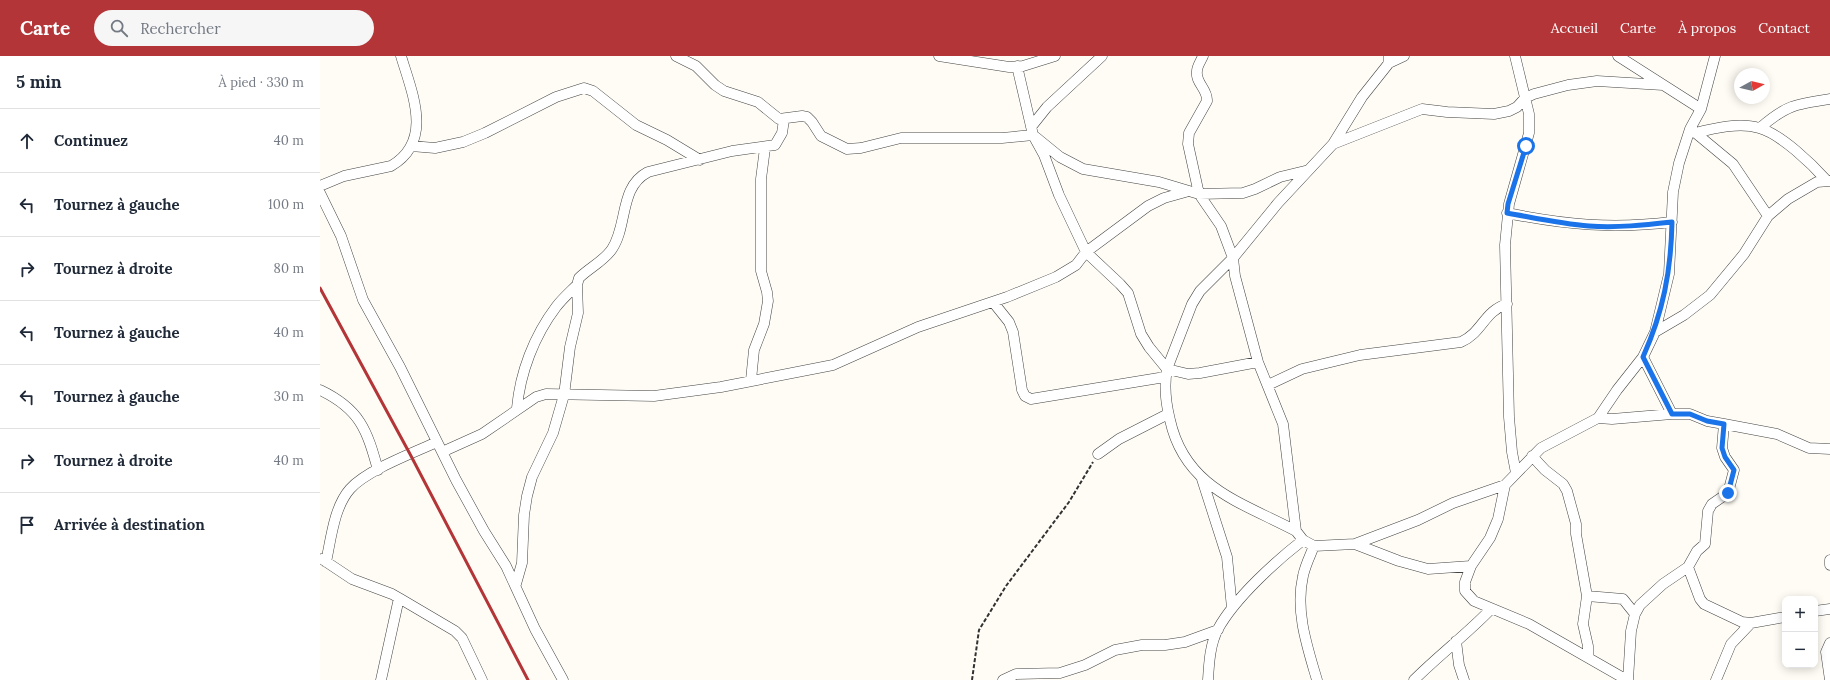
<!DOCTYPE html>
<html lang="fr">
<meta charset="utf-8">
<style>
body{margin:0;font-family:Lora,serif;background:#f6f6f7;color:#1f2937}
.controls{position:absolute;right:12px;bottom:12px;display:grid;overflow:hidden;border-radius:8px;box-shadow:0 2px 10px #0003}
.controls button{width:36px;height:36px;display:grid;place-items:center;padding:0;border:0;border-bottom:1px solid #e0e1e3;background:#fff;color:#1f2937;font:20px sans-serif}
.compass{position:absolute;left:1414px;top:12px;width:36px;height:36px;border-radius:50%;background:#fff;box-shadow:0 2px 10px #0003;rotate:82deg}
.stop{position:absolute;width:12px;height:12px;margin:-9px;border:3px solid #1a73e8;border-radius:50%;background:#fff}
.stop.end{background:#1a73e8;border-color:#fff;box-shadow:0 1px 4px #0008}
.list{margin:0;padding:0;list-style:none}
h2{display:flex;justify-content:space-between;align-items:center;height:52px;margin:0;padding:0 16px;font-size:17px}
h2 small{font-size:13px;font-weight:400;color:#747a83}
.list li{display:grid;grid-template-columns:26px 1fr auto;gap:12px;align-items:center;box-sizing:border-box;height:64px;padding:0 16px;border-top:1px solid #e0e1e3}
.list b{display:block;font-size:15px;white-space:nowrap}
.list em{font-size:13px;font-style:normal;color:#747a83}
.icon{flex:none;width:22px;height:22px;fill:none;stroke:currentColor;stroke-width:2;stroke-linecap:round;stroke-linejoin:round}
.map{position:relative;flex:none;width:1510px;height:624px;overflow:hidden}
header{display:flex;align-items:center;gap:24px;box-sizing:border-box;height:56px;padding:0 20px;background:#b33538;color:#fff}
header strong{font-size:19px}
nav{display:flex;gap:22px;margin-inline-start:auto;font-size:14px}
.search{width:280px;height:36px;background:#f6f6f7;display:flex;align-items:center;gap:10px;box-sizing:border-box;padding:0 14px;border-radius:22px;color:#747a83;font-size:15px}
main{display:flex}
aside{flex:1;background:#fff}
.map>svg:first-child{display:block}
</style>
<header>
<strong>Carte</strong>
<div class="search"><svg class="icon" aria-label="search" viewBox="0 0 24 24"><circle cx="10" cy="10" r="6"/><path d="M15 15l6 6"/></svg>Rechercher</div>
<nav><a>Accueil</a><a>Carte</a><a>À propos</a><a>Contact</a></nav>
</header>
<main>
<aside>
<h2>5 min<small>À pied · 330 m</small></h2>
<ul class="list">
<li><svg class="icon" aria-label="ahead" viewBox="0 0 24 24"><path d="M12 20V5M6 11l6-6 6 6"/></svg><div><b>Continuez</b></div><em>40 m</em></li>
<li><svg class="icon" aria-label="left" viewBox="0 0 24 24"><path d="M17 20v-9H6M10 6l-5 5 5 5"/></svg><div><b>Tournez à gauche</b></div><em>100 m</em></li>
<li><svg class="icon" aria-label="right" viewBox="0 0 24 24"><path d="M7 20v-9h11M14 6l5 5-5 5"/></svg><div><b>Tournez à droite</b></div><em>80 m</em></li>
<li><svg class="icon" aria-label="left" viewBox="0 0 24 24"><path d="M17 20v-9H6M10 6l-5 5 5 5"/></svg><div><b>Tournez à gauche</b></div><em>40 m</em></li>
<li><svg class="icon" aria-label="left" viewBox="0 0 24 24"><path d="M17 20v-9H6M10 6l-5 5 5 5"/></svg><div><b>Tournez à gauche</b></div><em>30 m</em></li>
<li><svg class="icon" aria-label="right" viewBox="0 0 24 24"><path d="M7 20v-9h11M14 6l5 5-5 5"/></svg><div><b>Tournez à droite</b></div><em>40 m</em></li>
<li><svg class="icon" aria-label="arrive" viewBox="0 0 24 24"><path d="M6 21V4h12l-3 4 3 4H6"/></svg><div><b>Arrivée à destination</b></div></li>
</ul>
</aside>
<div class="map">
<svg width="1510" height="624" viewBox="0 0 1510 624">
<rect width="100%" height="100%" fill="#fefcf4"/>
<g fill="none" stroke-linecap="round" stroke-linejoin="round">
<defs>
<path id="minor" d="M356 0 376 10 395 29 404 35 438 46 459 63 482 60 487 61 492 66 501 80 527 93 541 92 581 82H682L713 79 724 99 739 139 766 196 800 228 808 237 821 278 829 291 847 313 868 318 880 317 938 306
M619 0 689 11 703 10 735 0
M883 0C881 5 877 10 877 15 875 27 888 33 887 45L869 77 868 88 879 138 901 170 913 202 880 235 872 248 847 313C844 329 846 348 850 364 865 432 921 446 976 475
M1069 0V7L1042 41 1013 88 958 147 913 202 915 220 938 306 963 368 976 475 983 484 994 490 1035 488 1098 464 1133 447 1185 429
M1195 0 1209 58V77L1189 148 1185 189 1189 361 1192 396 1196 417
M1298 0 1381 53
M1069 7 1084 0
M697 10 713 79 740 101 763 113 839 126 879 138 923 137 935 133 960 121 989 114
M711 71 727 51 782 0
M1440 72C1466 49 1476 48 1510 43
M1372 74 1413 108 1448 160
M1375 77C1395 72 1420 66 1439 72 1461 78 1492 108 1507 125
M1013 88 1102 53 1127 56 1174 58 1189 55 1197 51 1205 42 1214 38 1248 29 1277 25 1343 29
M91 90 115 92 143 86 165 77 236 41 264 32 273 35 316 69 347 84 380 104
M0 130 24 120 71 110C114 85 92 37 81 0
M0 137 21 180 43 244 80 311 136 424 164 475 186 510 215 573 243 624
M1187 157C1247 169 1292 173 1352 166
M673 246 689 266 693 276 702 334 705 340 711 343 845 321
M1335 276 1364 259 1390 239 1424 198 1448 160 1468 143 1497 126 1510 125
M1323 301 1352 358
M431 324 434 294 444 268 448 245 447 236 441 215V123L445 92
M948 329 982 313 1040 299 1141 286C1162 277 1164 255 1187 248
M0 334C40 353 47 374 58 414
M197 352C200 317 214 280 236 251 242 243 250 236 257 229
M1278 362 1292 363 1352 358H1370L1387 365 1404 368 1402 392 1405 401 1414 414 1408 437 1392 448 1388 455 1385 488 1377 495 1368 511 1343 528 1320 549 1315 558 1311 575 1308 624
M1404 368 1457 378 1489 392 1510 393
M122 396 162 378 216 341 226 338 334 340 401 331 513 309 598 271 687 241 736 221 756 209 766 196 828 150 844 142 869 135
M778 398 799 383 848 358
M1212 400 1225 414 1243 428 1247 435 1256 468V478L1267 540 1263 568 1268 590V601
M882 423 907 501 912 552
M1035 488 1079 505 1108 513 1151 510
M994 490C990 500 985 510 983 520 975 555 987 590 997 624
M2 503 32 523 72 538 79 542 61 624
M1510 504V509
M6 506C11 483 14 451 30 433 47 414 93 397 117 386
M1368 511 1380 543 1384 548 1422 566 1431 567 1465 561
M196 528 202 507 204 459 207 440 212 421 233 377 244 339 250 291 258 257 257 229 259 222C269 212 284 205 292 193 308 169 299 131 328 116L412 95 455 89 462 77 464 64
M1267 540 1303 543 1315 558
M79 542 135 575 142 582 162 624
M1495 555 1510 553
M1136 585 1139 609 1144 624
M683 624 696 618 740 617 765 609 795 594 822 589H845L865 586 898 574
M888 624C889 607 890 588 898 573 915 542 956 505 983 484
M1094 624C1119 599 1147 578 1171 553
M1307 624 1209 568 1154 545 1145 535V526L1151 510 1170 482 1178 463 1185 429 1221 392 1278 362 1297 334 1323 301 1335 276 1349 218 1353 136 1359 107 1370 73 1381 53 1395 0
M1396 624 1411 588 1431 567
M1510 624 1506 596 1510 587"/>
</defs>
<use href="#minor" stroke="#434343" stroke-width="11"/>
<path stroke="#323232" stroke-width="2" stroke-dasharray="4 2" stroke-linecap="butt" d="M652 624 659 574 686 530 749 446 773 406"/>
<use href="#minor" stroke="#fff" stroke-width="10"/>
<path stroke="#b33538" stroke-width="3" d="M0 232 90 398 208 624"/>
</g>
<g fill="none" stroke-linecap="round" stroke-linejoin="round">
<path stroke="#1a73e8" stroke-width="5" d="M1206 90 1188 148 1187 157C1215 162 1242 168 1269 170 1297 172 1325 169 1352 166 1351 216 1343 256 1323 301L1352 358H1370L1387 365 1404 368 1402 392 1405 401 1414 414 1408 437"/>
</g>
</svg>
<div class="controls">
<button>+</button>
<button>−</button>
</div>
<svg class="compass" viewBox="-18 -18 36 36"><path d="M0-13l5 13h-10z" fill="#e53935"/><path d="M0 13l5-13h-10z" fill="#747a83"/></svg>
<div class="stop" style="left:1206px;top:90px"></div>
<div class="stop end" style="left:1408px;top:437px"></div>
</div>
</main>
